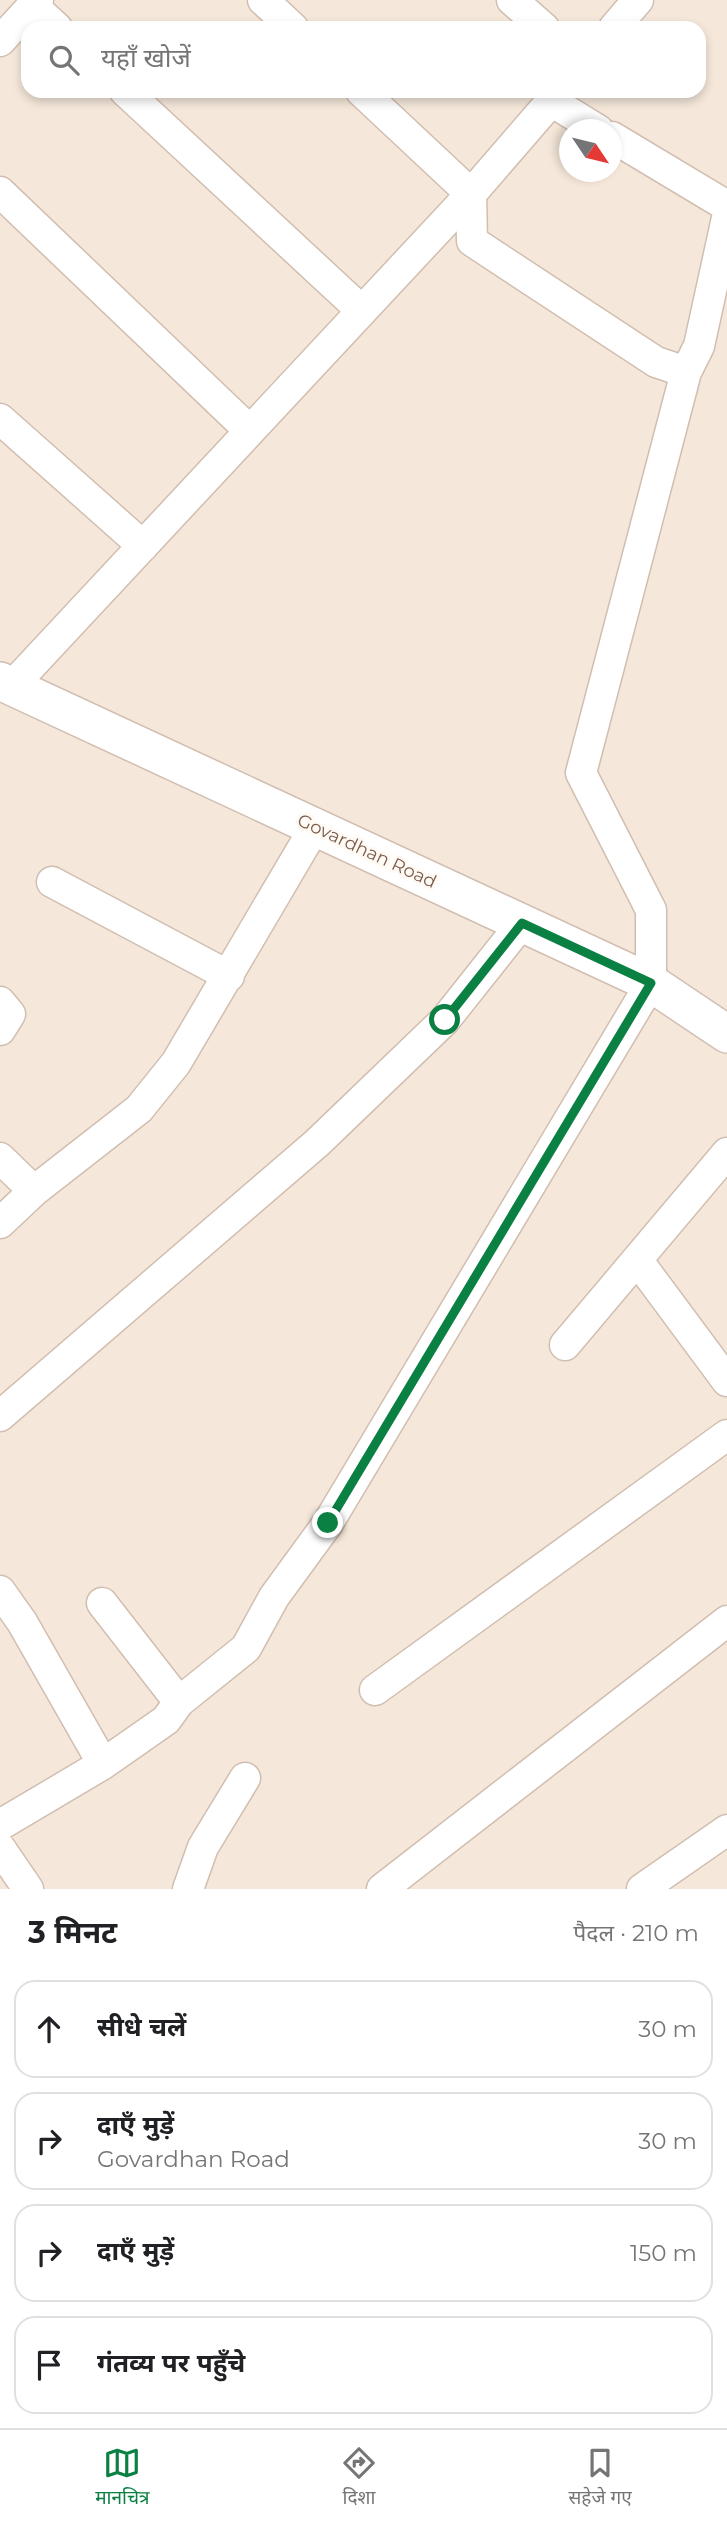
<!DOCTYPE html>
<html lang="hi">
<meta charset="utf-8">
<style>
body{margin:0;font-family:Montserrat,"Noto Sans Devanagari",sans-serif;background:#f2f2f2;color:#202124}
.compass{position:absolute;left:559px;top:119px;width:63px;height:63px;border-radius:50%;background:#fff;box-shadow:0 4px 10px #0003;rotate:125deg}
.stop{position:absolute;width:21px;height:21px;margin:-16px;border:5px solid #0b8043;border-radius:50%;background:#fff}
.stop.end{background:#0b8043;border-color:#fff;box-shadow:0 2px 7px #0008}
.list{margin:0;padding:0;list-style:none}
h2{display:flex;justify-content:space-between;align-items:center;height:91px;margin:0;padding:0 28px;font-size:30px}
h2 small{font-size:23px;font-weight:400;color:#757577}
.list li{display:grid;grid-template-columns:46px 1fr auto;gap:21px;align-items:center;box-sizing:border-box;height:98px;margin:0 14px 14px;padding:0 14px;border:2px solid #e0e0e0;border-radius:21px}
.list b{display:block;font-size:26px;white-space:nowrap}
.list p{margin:0;font-size:23px;white-space:nowrap;color:#757577}
.list em{font-size:23px;font-style:normal;color:#757577}
.icon{flex:none;width:38px;height:38px;fill:none;stroke:currentColor;stroke-width:2;stroke-linecap:round;stroke-linejoin:round}
.map{position:relative;flex:none;width:727px;height:1889px;overflow:hidden}
.search{position:absolute;background:#fff;box-shadow:0 4px 10px #0003;left:21px;right:21px;top:21px;height:77px;display:flex;align-items:center;gap:18px;box-sizing:border-box;padding:0 24px;border-radius:21px;color:#757577;font-size:26px}
.sheet{height:539px;background:#fff}
nav{display:flex;justify-content:space-around;align-items:center;box-sizing:border-box;height:98px;border-top:2px solid #e0e0e0;background:#fff;font-size:19px;color:#757577}
nav a{display:grid;justify-items:center;gap:4px}
nav .on{color:#0b8043}
.map>svg:first-child{display:block}
</style>
<div class="map">
<svg width="727" height="1889" viewBox="0 0 727 1889">
<rect width="100%" height="100%" fill="#fdf6ec"/>
<path fill="#f5e8da" fill-rule="evenodd" d="M0 0H727V1889H0ZM28 28H699V91H28ZM570 130H612V172H570Z"/>
<g fill="none" stroke-linecap="round" stroke-linejoin="round">
<defs>
<path id="minor" d="M263 0 293 28
M512 0 544 28
M33 6 57 28
M614 28 638 0
M0 41 38 0
M125 91 362 311
M361 91 471 194 472 241 656 362 686 372
M551 101 598 130
M612 137 727 206
M0 192 250 431
M0 419 143 546
M12 686 471 194 560 91
M52 882 229 976
M0 1002 10 1014 0 1030
M0 1158 34 1191
M0 1223 34 1191 139 1109 176 1063 315 827
M638 1261 727 1381
M565 1345 727 1153
M0 1416 317 1143 445 1020 522 923
M0 1591 22 1622 103 1764
M102 1603 179 1702
M375 1690 727 1435
M0 1825 103 1764 166 1720 179 1702 246 1648 274 1597 328 1523 651 983V910L581 773 686 372 699 346 727 218
M0 1848 28 1889
M188 1889 203 1847 245 1778
M382 1889 727 1621
M642 1889 727 1830"/>
<path id="tertiary" d="M0 681 651 983 727 1034"/>
</defs>
<use href="#minor" stroke="#d1beb0" stroke-width="33"/>
<use href="#tertiary" stroke="#d1beb0" stroke-width="40"/>
<use href="#minor" stroke="#fff" stroke-width="30"/>
<use href="#tertiary" stroke="#fff" stroke-width="37"/>
</g>
<g fill="none" stroke-linecap="round" stroke-linejoin="round">
<path stroke="#0b8043" stroke-width="9" d="M328 1523 651 983 522 923 445 1020"/>
</g>
<g text-anchor="middle" dominant-baseline="central" stroke-width="6" stroke-linejoin="round" paint-order="stroke">
<g font-size="18" fill="#7a5c4d" stroke="#fffaf3">
<text transform="translate(367 851) rotate(25)">Govardhan Road</text>
</g>
</g>
</svg>
<svg class="compass" viewBox="-18 -18 36 36"><path d="M0-13l5 13h-10z" fill="#e53935"/><path d="M0 13l5-13h-10z" fill="#757577"/></svg>
<div class="stop" style="left:445px;top:1020px"></div>
<div class="stop end" style="left:328px;top:1523px"></div>
<div class="search"><svg class="icon" aria-label="search" viewBox="0 0 24 24"><circle cx="10" cy="10" r="6"/><path d="M15 15l6 6"/></svg>यहाँ खोजें</div>
</div>
<section class="sheet">
<h2>3 मिनट<small>पैदल · 210 m</small></h2>
<ul class="list">
<li><svg class="icon" aria-label="ahead" viewBox="0 0 24 24"><path d="M12 20V5M6 11l6-6 6 6"/></svg><div><b>सीधे चलें</b></div><em>30 m</em></li>
<li><svg class="icon" aria-label="right" viewBox="0 0 24 24"><path d="M7 20v-9h11M14 6l5 5-5 5"/></svg><div><b>दाएँ मुड़ें</b><p>Govardhan Road</p></div><em>30 m</em></li>
<li><svg class="icon" aria-label="right" viewBox="0 0 24 24"><path d="M7 20v-9h11M14 6l5 5-5 5"/></svg><div><b>दाएँ मुड़ें</b></div><em>150 m</em></li>
<li><svg class="icon" aria-label="arrive" viewBox="0 0 24 24"><path d="M6 21V4h12l-3 4 3 4H6"/></svg><div><b>गंतव्य पर पहुँचे</b></div></li>
</ul>
</section>
<nav>
<a class="on"><svg class="icon" aria-label="map" viewBox="0 0 24 24"><path d="M3 6l6-2 6 2 6-2v14l-6 2-6-2-6 2zM9 4v14M15 6v14"/></svg>मानचित्र</a>
<a><svg class="icon" aria-label="directions" viewBox="0 0 24 24"><path d="M12 3l9 9-9 9-9-9zM9 14v-3h6M13 9l2 2-2 2"/></svg>दिशा</a>
<a><svg class="icon" aria-label="saved" viewBox="0 0 24 24"><path d="M7 4h10v16l-5-4-5 4z"/></svg>सहेजे गए</a>
</nav>
